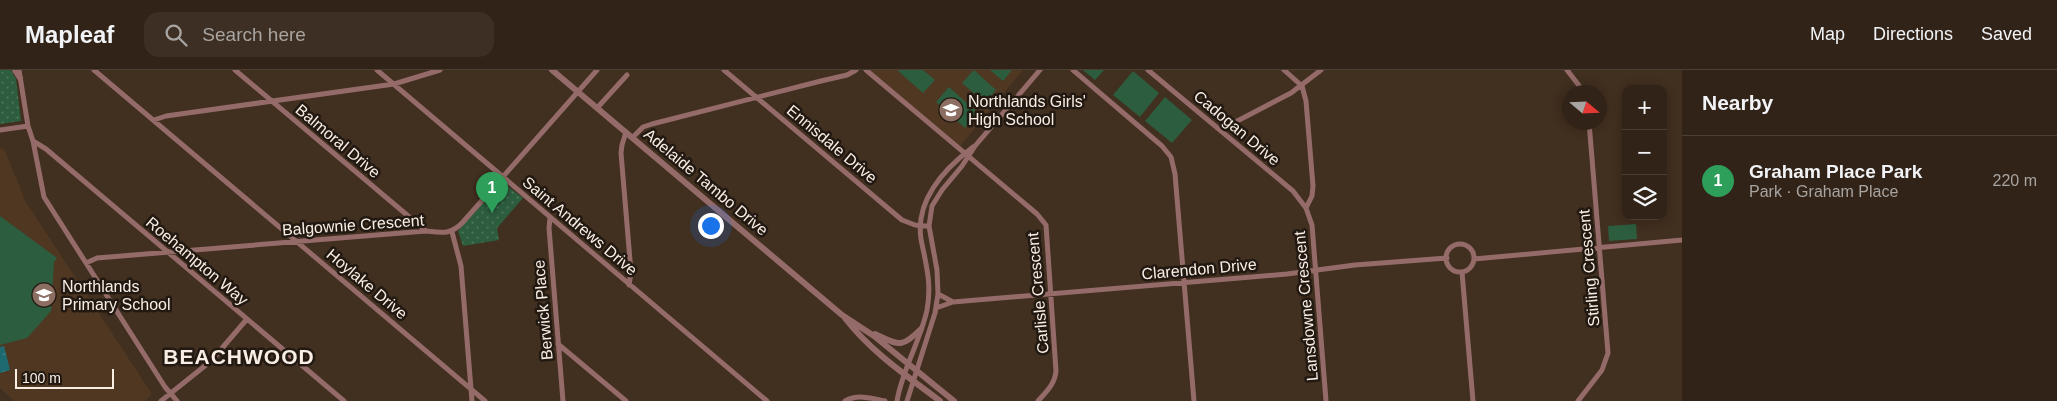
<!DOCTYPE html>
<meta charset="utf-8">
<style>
body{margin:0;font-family:Helvetica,sans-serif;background:#3d2f24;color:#f1f3f6}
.controls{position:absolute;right:15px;top:15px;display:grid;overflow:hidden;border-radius:10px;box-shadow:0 2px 12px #0003}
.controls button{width:45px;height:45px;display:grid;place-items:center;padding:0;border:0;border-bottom:1px solid #4c4036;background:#312317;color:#f1f3f6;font:25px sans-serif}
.compass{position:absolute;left:1562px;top:15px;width:45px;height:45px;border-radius:50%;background:#312317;box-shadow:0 2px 12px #0003;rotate:109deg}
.scale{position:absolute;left:15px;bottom:12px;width:99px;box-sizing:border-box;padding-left:5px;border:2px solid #faeee4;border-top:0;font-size:14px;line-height:18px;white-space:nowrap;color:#faeee4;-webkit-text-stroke:4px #211912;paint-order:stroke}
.you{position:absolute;left:710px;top:155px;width:18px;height:18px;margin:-12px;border:4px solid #fff;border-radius:50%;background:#1a73e8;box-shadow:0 0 0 8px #1a73e833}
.badge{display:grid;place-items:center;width:32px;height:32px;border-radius:50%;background:#1a73e8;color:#fff;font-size:16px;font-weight:700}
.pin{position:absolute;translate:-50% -41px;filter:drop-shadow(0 1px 2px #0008)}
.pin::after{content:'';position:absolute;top:26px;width:18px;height:15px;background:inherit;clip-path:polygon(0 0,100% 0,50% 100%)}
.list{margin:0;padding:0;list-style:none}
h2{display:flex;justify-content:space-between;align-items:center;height:65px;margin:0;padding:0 20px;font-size:21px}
h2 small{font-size:16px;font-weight:400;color:#a8a4a1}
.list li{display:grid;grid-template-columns:32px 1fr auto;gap:15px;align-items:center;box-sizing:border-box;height:90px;padding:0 20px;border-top:1px solid #4c4036}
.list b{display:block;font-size:19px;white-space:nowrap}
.list p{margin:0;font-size:16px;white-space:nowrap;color:#a8a4a1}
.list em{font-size:16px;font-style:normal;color:#a8a4a1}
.icon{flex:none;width:28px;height:28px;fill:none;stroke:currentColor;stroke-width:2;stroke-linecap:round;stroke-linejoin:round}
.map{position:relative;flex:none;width:1682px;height:331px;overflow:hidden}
header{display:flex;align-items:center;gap:30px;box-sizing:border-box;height:70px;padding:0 25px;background:#312317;border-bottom:1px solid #4c4036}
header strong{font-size:24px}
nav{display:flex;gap:28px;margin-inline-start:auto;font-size:18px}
.search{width:350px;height:45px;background:#3d2f24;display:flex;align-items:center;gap:12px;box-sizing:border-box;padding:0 18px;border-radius:15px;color:#a8a4a1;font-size:19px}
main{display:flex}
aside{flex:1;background:#312317}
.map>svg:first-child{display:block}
</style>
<header>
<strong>Mapleaf</strong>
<div class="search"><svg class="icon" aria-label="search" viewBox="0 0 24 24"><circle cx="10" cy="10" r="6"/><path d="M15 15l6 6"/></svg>Search here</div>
<nav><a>Map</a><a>Directions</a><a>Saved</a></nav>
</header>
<main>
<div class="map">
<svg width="1682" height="331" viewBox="0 0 1682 331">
<defs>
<pattern id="park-dots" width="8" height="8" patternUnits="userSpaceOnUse" patternTransform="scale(1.25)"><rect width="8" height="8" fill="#2c5d3e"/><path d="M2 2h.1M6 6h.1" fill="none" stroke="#4c755a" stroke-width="1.8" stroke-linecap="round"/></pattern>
<pattern id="water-ripples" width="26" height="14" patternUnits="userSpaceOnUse" patternTransform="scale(1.25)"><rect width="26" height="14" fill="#1d6b71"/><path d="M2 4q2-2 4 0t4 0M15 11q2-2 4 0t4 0" fill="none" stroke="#3f8085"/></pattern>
</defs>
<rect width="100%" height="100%" fill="#412f1f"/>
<path fill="#4f3722" d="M869 0H1023L957 80Z
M0 78 4 79 26 132 152 324 145 331H14L0 318Z"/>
<path fill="#2c5d3e" d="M899 0H923L935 10 923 23 898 1Z
M974 0 996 20 985 33 962 13Z
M990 0H1012L1003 11Z
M1083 0H1104L1095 10Z
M1133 1 1159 23 1140 47 1113 25Z
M949 17 978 43 965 58 936 32Z
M1165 27 1192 50 1172 73 1145 51Z
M0 146 57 188 54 192 51 241 27 268 0 275Z
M1636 154 1637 169 1609 171 1608 156Z"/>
<path fill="url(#park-dots)" d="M0 0H11L16 9 21 51 0 54Z
M502 112 523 128 497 158 499 170 463 176 458 161Z"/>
<path fill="url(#water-ripples)" d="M4 276 10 300 0 303V277Z"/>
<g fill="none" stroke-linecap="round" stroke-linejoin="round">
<path stroke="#956b69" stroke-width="5" d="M19 0 28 56 33 71 44 127 165 317 177 331
M94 0 485 331
M235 0 426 161
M377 0 767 331
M724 0 902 150 915 155 929 156
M866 0 1037 144 1046 155 1056 301C1055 314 1046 322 1038 331
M1073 0 1162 76 1171 87 1175 104 1194 331
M1148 0 1293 121 1306 138
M1284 0 1302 16 1306 31 1313 116 1312 126 1306 138 1312 155 1326 331
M1567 0 1584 22
M598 37 627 5
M154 50 166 46 394 14 440 0
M0 60 28 56
M1220 60 1291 23 1321 0
M626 62 622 75 621 83 631 202 629 215
M633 67 643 57 652 54 821 11 847 5 856 0
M33 71 46 79 344 331
M550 148 549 158 563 331
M452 162 461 196 472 331
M1446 188a14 14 0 1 1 28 0a14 14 0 1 1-28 0Z
M1474 189 1682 170
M86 193 97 188 426 161C442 163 451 165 463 152L597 0
M1462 202 1473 331
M938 224 953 232
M936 238 953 232 1287 204 1355 195 1447 188
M558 274 626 331
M161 331 211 291 247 249
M845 331C858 324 871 328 885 331
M897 331C902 300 920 272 927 240 932 213 926 195 921 169 915 130 944 99 973 77
M907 331 935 243 938 224 937 200 929 156 932 136 942 120 962 96 975 76 1040 0
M1578 331 1602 300 1608 283 1589 52"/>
<path stroke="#956b69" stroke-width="6" d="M15 0 20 8
M552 0 842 245 874 266 954 331
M845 248C870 281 907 306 940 331
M875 264C899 275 901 279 921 259"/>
</g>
<defs>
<symbol id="school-disc" viewBox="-11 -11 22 22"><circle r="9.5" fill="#8d6e63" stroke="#211912"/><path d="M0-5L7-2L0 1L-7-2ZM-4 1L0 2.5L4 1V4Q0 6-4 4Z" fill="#fff"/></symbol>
</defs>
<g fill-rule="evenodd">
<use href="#school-disc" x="937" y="26" width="28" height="28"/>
<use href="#school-disc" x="30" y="211" width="28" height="28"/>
</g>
<g text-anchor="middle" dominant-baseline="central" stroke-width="5" stroke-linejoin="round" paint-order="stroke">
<g font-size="16" fill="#faeee4" stroke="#211912" text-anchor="start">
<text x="968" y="31">Northlands Girls'<tspan x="968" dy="18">High School</tspan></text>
<text x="62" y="216">Northlands<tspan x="62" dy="18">Primary School</tspan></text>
</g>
<g font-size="16" fill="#faeee4" stroke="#211912">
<text transform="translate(1237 58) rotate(40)">Cadogan Drive</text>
<text transform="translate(338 71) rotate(40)">Balmoral Drive</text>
<text transform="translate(832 74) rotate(40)">Ennisdale Drive</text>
<text transform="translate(706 112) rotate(40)">Adelaide Tambo Drive</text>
<text transform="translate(353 155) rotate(-4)">Balgownie Crescent</text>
<text transform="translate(580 156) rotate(40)">Saint Andrews Drive</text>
<text transform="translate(197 191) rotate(40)">Roehampton Way</text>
<text transform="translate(1589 198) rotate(-95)">Stirling Crescent</text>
<text transform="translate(1199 199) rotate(-5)">Clarendon Drive</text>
<text transform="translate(367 214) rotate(40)">Hoylake Drive</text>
<text transform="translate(1038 223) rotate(-95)">Carlisle Crescent</text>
<text transform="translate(1306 236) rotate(-95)">Lansdowne Crescent</text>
<text transform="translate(543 240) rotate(-95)">Berwick Place</text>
</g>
<g font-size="21" font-weight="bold" letter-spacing="1" fill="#faeee4" stroke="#211912">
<text x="239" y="286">BEACHWOOD</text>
</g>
</g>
</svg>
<div class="controls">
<button>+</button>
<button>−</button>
<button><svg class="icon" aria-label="layers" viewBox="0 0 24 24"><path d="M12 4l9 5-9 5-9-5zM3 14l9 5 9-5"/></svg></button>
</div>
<svg class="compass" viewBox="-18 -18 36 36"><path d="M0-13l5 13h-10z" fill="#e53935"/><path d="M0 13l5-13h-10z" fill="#a8a4a1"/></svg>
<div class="scale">100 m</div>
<div class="you"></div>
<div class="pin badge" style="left:492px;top:143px;background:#2e9e5b">1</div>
</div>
<aside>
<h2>Nearby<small></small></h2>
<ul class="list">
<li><span class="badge" style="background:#2e9e5b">1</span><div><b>Graham Place Park</b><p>Park · Graham Place</p></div><em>220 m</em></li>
</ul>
</aside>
</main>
